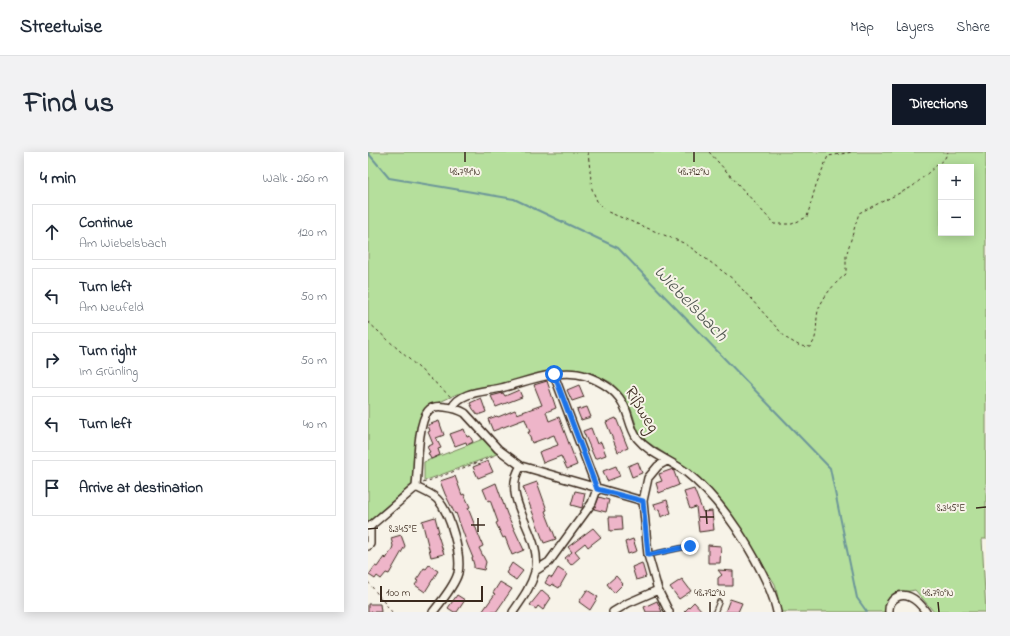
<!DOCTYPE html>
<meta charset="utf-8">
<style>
body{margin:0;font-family:"Indie Flower",sans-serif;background:#f2f2f3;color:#1f2937}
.controls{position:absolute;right:12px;top:12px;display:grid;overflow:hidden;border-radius:0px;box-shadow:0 2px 10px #0003}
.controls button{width:36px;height:36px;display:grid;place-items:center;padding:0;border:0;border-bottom:1px solid #e0e1e3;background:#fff;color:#1f2937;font:20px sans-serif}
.scale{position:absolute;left:12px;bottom:10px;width:103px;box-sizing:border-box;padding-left:4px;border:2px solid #3b2a1e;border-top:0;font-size:11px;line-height:14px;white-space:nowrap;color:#3b2a1e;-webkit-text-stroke:3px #f7f3e8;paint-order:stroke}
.stop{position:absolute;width:12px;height:12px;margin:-9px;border:3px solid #1a73e8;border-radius:50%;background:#fff}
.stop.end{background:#1a73e8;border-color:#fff;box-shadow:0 1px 4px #0008}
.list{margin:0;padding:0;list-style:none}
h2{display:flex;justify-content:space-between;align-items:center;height:52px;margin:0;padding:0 16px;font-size:17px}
h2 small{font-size:13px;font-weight:400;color:#747a83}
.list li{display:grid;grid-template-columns:26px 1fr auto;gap:12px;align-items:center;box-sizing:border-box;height:56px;margin:0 8px 8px;padding:0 8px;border:1px solid #e0e1e3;border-radius:0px}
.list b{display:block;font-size:15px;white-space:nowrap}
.list p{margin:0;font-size:13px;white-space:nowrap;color:#747a83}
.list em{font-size:13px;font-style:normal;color:#747a83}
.icon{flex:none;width:22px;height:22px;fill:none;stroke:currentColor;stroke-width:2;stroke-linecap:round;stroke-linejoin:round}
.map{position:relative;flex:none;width:618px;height:460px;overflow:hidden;border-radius:0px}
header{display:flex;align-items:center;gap:24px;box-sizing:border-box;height:56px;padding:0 20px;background:#fff;border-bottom:1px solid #e0e1e3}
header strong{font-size:19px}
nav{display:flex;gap:22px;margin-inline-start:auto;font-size:14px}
.intro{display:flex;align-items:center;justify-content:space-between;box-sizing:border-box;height:96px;padding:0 24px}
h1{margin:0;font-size:28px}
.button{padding:10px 18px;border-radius:0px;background:#111827;color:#fff;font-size:14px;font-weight:700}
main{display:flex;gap:24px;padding:0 24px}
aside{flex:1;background:#fff;border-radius:0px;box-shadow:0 2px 10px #0003}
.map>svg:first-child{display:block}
</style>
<header>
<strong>Streetwise</strong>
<nav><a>Map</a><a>Layers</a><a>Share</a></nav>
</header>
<div class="intro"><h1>Find us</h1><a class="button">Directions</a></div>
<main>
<aside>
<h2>4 min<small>Walk · 260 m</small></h2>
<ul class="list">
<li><svg class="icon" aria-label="ahead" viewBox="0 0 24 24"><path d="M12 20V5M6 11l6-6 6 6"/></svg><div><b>Continue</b><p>Am Wiebelsbach</p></div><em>120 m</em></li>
<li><svg class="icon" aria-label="left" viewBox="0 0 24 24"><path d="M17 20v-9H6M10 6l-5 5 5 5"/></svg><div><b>Turn left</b><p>Am Neufeld</p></div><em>50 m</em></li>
<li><svg class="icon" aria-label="right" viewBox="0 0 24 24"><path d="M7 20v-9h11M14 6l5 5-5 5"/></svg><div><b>Turn right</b><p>Im Grünling</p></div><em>50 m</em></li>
<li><svg class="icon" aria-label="left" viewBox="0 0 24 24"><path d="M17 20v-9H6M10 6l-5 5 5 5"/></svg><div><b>Turn left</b></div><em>40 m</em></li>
<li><svg class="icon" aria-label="arrive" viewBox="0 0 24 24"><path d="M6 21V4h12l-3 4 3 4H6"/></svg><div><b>Arrive at destination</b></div></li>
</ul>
</aside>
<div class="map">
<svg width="618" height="460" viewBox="0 0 618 460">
<rect width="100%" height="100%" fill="#f7f3e8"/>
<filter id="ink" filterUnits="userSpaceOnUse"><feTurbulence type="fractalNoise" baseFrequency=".025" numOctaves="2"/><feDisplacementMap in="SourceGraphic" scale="8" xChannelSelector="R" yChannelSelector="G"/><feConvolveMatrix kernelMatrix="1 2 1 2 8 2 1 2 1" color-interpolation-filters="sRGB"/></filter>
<g filter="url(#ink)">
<path fill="#b5df9c" stroke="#78845d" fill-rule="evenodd" d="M0 0H618V387H614L618 460H566L547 438 525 442 518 455 519 460H413L407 432 358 354 336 330 317 315 272 285 263 257 244 231 224 221 200 218 89 242 59 256 49 275 44 332 0 370ZM573 15H603V81H573Z
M115 287 129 302 56 329V310Z"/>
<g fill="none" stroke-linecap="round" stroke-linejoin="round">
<path stroke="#6d9799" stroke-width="2" d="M0 1 21 26 146 47 250 96 462 316 489 446 499 460"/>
</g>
<path fill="#eeb5c9" stroke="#3b2a1e" d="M179 229 188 256 178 260 181 269 191 265 209 313 199 317 193 304 175 311 171 300 190 293 186 283 164 291 160 280H162L157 267 125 279 120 267 129 264 130 265 147 258 149 262 174 253 166 233Z
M211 233 216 245 204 249 199 238Z
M151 238 154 245 128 255 123 244 135 241 137 244Z
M113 246 118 260 110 263 105 257 102 251Z
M219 255 223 265 213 268 209 258Z
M248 266 260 296 250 300 238 270Z
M71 269 76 283 68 286 73 296 70 297 72 303 63 307 60 301 62 300 59 295 65 292 60 280 62 279 60 273Z
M223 276 229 292 233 290 238 303 227 307 215 279Z
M96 277 99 285 102 284 105 290 99 293 98 290 87 294 82 282Z
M120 309 125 320 110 326 105 315Z
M270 310 274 321 264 325 260 314Z
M248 314 252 324 239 329 235 319Z
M305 317 311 333 291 341 288 331 294 329 291 322Z
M87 324 94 343 96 342 102 355 100 356 115 394 111 396 118 410 116 418 106 416V413L104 406H105L100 394 88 361 87 362 77 342 72 329Z
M169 330 179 358 177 359 188 387 176 391 155 335Z
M128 331 139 362 156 398 144 403 137 385 135 386 128 371 130 370 122 348 120 349 115 337Z
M326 337 335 360 344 359 346 378 331 380 328 355 322 357 316 340Z
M207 339 217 341 214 356 203 353Z
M231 345 241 348 238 360 226 357Z
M299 348 303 361 293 365 291 357 288 358 286 352Z
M67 365 71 380H69L76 402 63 405 54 369Z
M241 365H253L254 378 242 379Z
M225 376 233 385 220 395 217 391 207 399 212 405 203 413 197 406 204 400 200 395Z
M33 383 37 394 21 422 18 421 13 427 9 424 7 427 1 423 7 414 9 415 16 405 18 407 24 397 25 394 23 386Z
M265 387 269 399 260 402 257 390Z
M340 393 353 394 352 411H340Z
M144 411 155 419 148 428 138 421Z
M274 411 278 425 268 428 264 415Z
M61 413 70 419 57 440 47 433 50 429 48 428 51 424 56 416 58 417Z
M190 416 199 422 191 436 184 432 182 434 177 431 181 424 184 426Z
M350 418 365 419V434H350V426L354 423Z
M248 424 255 432 246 441 239 432Z
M314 427 323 439 311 447 302 435Z
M132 430 144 437 128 460H114L127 442 125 441Z
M174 438 183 446 175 458 170 454 168 457 162 453Z
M219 438 230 445 222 458 211 450Z
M89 443 97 448 89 460H86L80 456Z
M362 447 374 451 370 460H357Z
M289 449 294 460H278L276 455Z
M326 450 335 460H316Z
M0 452H12L13 460H0Z"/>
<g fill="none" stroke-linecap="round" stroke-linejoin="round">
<defs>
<path id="service" d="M280 403 322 394
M347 460 351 450"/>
<path id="minor" d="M84 256C92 239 117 240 133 236 158 230 192 215 218 224 232 229 246 236 254 250 261 261 261 275 269 286 282 302 302 308 318 320 348 344 369 374 387 407 396 424 405 441 409 460
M299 309 290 314 280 326 275 349 280 403 290 438 301 460
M48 335C55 339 64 342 69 347 82 360 94 403 90 421 87 433 73 450 65 460
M0 376 48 335C50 317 49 272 60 259 64 254 71 254 77 255 85 256 90 257 97 261L130 297 153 314 275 349
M0 394 2 392V375
M167 419 181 410 224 351 229 337 186 223
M145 460C154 447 163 435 167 420 177 383 130 348 153 314
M245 460 260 451 290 438
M521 460C520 448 531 440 542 445 549 448 554 454 558 460"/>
</defs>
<use href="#service" stroke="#3b2a1e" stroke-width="6"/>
<use href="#minor" stroke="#3b2a1e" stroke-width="10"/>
<path stroke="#3b2a1e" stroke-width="1" stroke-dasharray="3 3" stroke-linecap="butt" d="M220 0 224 37 229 49 240 60 318 92 365 127 418 186 432 194 442 195C451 185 447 172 450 159 455 144 466 132 478 122V104L491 61 544 35 577 6 580 0
M341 0 406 72H424L439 65 448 33 460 4 485 0
M0 170 83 245
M55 331 127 304
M0 430 24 460"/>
<use href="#service" stroke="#f7f3e8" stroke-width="3.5"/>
<use href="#minor" stroke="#f7f3e8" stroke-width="7"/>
</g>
</g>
<g fill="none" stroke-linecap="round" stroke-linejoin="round" filter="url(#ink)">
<path stroke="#1a73e8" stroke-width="5" d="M186 222 229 337 275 349 280 403 322 394"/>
</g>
<path fill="none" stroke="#3b2a1e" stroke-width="1.5" d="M97 0V10M326 0V10M608 356 618 355M338 358 339 372M332 365H346M110 366V380M103 373H117M0 377 10 376M342 450V460M570 450 571 460"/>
<g text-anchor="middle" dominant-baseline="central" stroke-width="4" stroke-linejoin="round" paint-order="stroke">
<g font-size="18" fill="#3b2a1e" stroke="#f7f3e8">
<text transform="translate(273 258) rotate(59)">Rißweg</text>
</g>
<g font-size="19" font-style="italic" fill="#505751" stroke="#f7f3e8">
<text transform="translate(322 152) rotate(46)">Wiebelsbach</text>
</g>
</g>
<g font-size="10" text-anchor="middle" fill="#3b2a1e" stroke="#f7f3e8" stroke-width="4" stroke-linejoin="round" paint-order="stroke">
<text x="97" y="23">48.794°N</text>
<text x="326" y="23">48.792°N</text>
<text x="583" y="359">8.345°E</text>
<text x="35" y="380">8.345°E</text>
<text x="342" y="444">48.792°N</text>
<text x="570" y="444">48.790°N</text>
</g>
</svg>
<div class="controls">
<button>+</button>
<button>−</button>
</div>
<div class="scale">100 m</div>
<div class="stop" style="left:186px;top:222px"></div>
<div class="stop end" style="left:322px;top:394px"></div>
</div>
</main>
